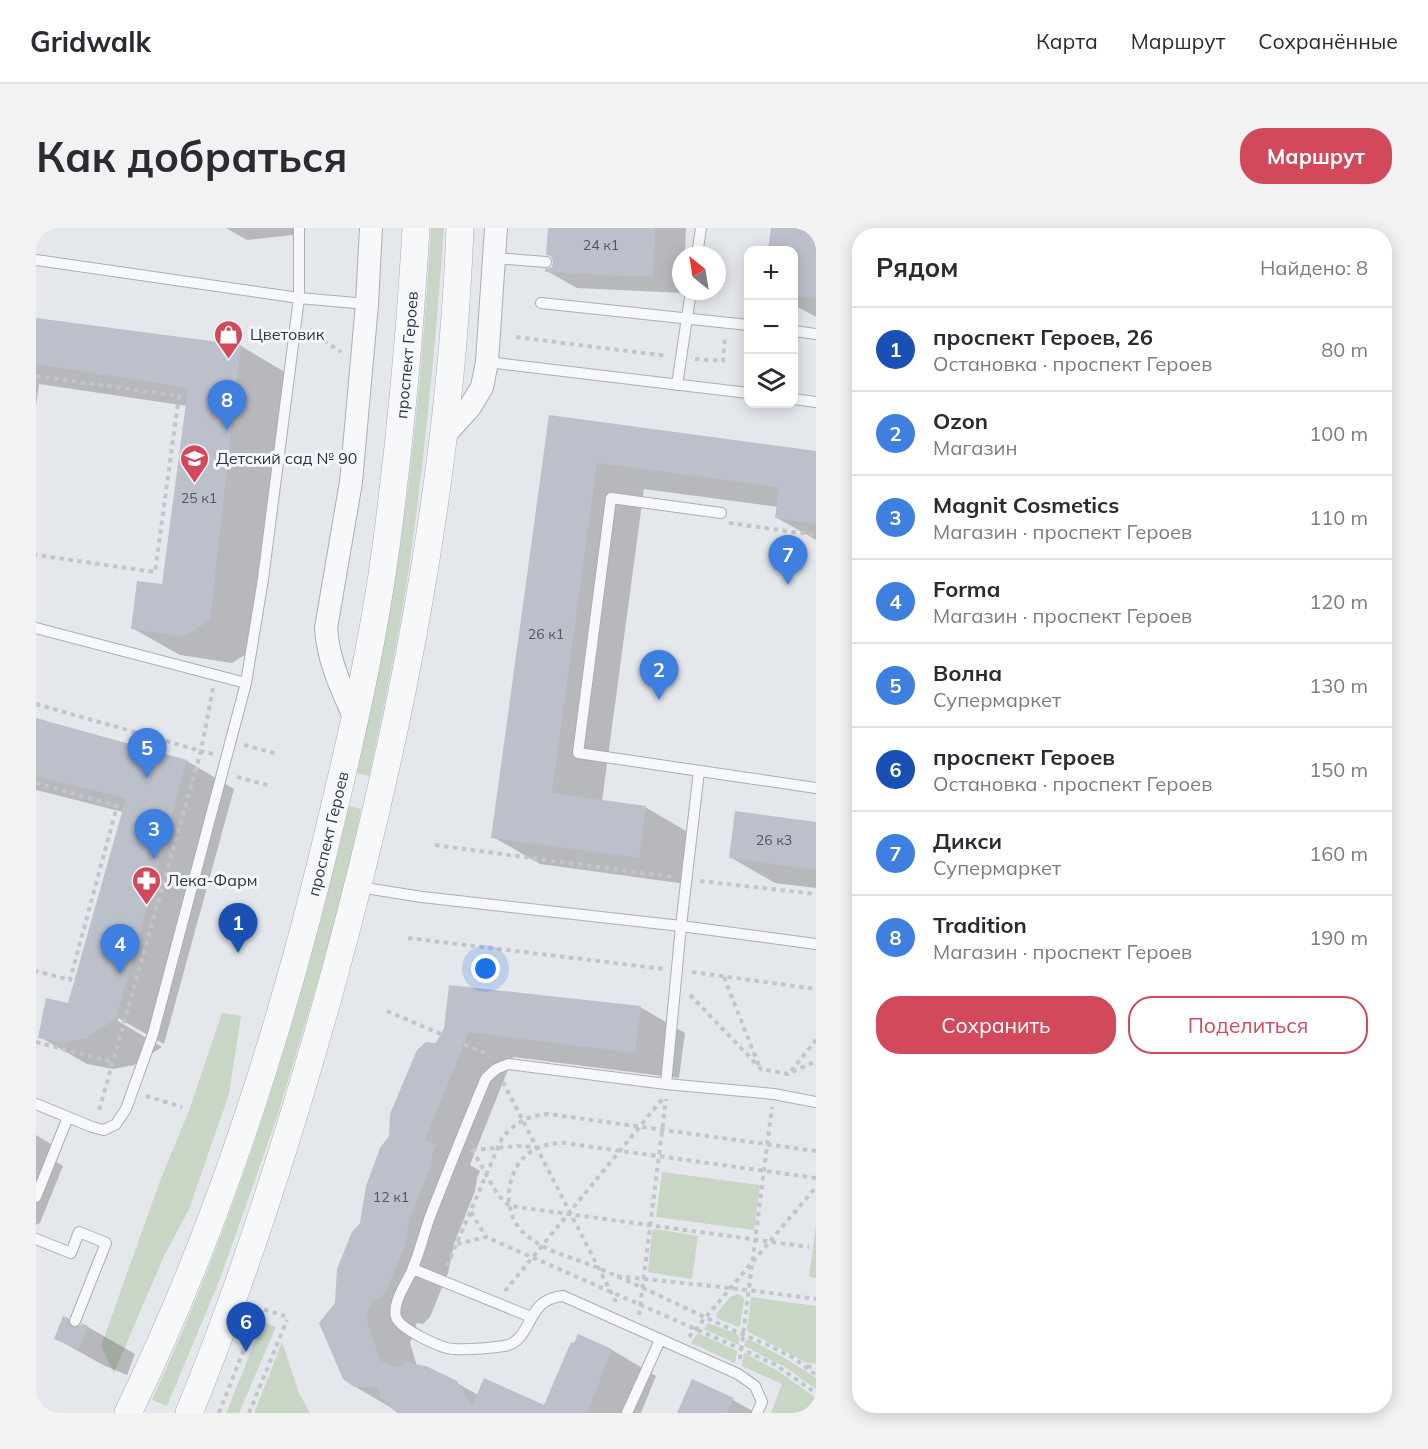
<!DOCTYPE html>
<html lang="ru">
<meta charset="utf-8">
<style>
body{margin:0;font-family:Mulish,sans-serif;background:#f2f2f3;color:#2b2b33}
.controls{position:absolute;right:18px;top:18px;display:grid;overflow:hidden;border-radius:12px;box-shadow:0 3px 15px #0003}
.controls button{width:54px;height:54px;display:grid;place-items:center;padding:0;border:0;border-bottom:2px solid #e1e1e2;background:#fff;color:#2b2b33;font:30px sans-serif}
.compass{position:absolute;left:636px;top:18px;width:54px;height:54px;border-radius:50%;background:#fff;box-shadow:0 3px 15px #0003;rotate:330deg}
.you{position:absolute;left:450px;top:741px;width:21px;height:21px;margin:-15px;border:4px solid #fff;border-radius:50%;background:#1a73e8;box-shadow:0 0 0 9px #1a73e833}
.badge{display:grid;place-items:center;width:39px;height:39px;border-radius:50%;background:#d1495b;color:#fff;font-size:20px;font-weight:700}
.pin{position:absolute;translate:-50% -50px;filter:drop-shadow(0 2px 3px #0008)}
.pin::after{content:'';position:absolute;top:32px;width:21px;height:18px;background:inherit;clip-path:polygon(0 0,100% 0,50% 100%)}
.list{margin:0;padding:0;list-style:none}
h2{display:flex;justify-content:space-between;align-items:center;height:78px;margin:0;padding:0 24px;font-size:26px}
h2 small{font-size:20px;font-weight:400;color:#7c7c81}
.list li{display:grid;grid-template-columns:39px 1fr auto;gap:18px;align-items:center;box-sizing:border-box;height:84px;padding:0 24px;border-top:2px solid #e1e1e2}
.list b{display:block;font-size:22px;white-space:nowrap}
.list p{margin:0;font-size:20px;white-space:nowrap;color:#7c7c81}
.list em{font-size:20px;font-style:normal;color:#7c7c81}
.actions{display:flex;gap:12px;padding:18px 24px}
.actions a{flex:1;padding:14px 0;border:2px solid #d1495b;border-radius:24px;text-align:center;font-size:21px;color:#d1495b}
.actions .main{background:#d1495b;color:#fff}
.icon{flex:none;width:33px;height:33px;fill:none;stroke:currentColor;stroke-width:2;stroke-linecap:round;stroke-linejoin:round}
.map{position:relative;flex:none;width:780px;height:1185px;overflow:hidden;border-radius:24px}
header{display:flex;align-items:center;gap:36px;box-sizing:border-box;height:84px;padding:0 30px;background:#fff;border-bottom:2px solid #e1e1e2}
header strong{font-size:28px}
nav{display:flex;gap:33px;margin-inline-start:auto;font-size:21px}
.intro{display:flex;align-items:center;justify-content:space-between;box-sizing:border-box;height:144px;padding:0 36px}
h1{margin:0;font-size:42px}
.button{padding:15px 27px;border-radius:24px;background:#d1495b;color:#fff;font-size:21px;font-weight:700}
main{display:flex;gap:36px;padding:0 36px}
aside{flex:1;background:#fff;border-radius:24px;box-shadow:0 3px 15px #0003}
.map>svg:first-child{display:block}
</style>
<header>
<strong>Gridwalk</strong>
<nav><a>Карта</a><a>Маршрут</a><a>Сохранённые</a></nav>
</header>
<div class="intro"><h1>Как добраться</h1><a class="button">Маршрут</a></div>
<main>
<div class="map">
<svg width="780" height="1185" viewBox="0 0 780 1185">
<rect width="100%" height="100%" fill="#e4e7ec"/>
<path fill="#c9d6c5" d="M395 0H408C400 109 390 217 375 325 365 400 349 474 333 548L321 545C332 491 344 438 353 384 376 258 387 128 395 0Z
M313 578 325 581 316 627 297 703 241 889 184 1051 131 1178 116 1172C204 982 266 781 313 578Z
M186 785 205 788 193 866 153 981 127 1030 78 1145 65 1118 124 953 154 880Z
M626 944 724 957 718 1002 620 989Z
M780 998V1050L773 1049Z
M619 1001 662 1008 656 1051 612 1044 616 1004Z
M702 1066 707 1069 708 1072 704 1098 702 1099 681 1090 680 1086 694 1069Z
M715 1069 780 1078V1136L769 1134 711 1103Z
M227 1094 240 1099 203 1185H190Z
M672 1095 701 1106 703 1109V1117L668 1101Z
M662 1105 701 1123 699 1135 655 1115Z
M710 1112H714C737 1123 759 1135 780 1150V1161L749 1139 708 1118Z
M246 1114 263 1165 274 1185H218Z
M708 1125 742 1143 780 1170V1185H735L746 1156 706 1138Z"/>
<path fill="#0003" d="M190 0H266L257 7 211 12Z
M513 0H650L649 27H645V63H647V65L541 60 511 43 517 40 519 34Z
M736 0H780V89L758 77V22H734Z
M0 91 205 118 252 146 221 419 196 435 144 427 96 400 128 357 151 178 3 156 0 178Z
M515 189 780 224V312L741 290 742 279 608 261 566 573 609 579 657 607 650 656 504 636 457 609Z
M0 491 151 533 198 561 128 816 82 790V793L126 819 98 837 77 841 51 836 4 809 33 777 87 584 0 562Z
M780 595V660L739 655 694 629Z
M604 779 649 805 643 850 477 829 434 937 444 943 441 950 439 963 418 1016 412 1045 394 1089 387 1096 381 1095 374 1115 381 1138 421 1155 442 1167 508 1179 543 1108 576 1122 620 1148 605 1185H364L318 1158 301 1076 355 908 409 801Z
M0 907 20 919 15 931 27 938 4 995 0 997Z
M32 1091 45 1099 47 1097 52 1099 99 1126 91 1147 67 1137 19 1110Z
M697 1172 720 1185H643Z"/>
<path fill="#bbc0ca" d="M512 0H619L617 49 509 44V41L516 39 517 34 515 28 510 27Z
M735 0H780V71L758 67V22H732Z
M0 90 205 117 174 392 148 409 95 401 101 353 126 356 152 160 0 136Z
M513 187 780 223V296L739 290 743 259 561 235 516 565 610 578 603 630 455 610Z
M0 490 151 532 80 791 50 810 29 815 2 810 10 770 32 775 90 570 0 548Z
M699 583 780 594V642L693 630Z
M413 757 605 778 599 825 433 804 389 912 401 916 397 924 395 938 374 990 368 1019 350 1064 342 1071H337L330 1089 344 1132 353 1137 366 1139 369 1134 390 1138 421 1153 436 1178 448 1150 508 1177 535 1114 538 1115 542 1106 576 1121 551 1185H361L344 1169 342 1159H318L307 1151 283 1095 299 1075 301 1041 316 1004 324 995 330 958 344 920 353 908 354 886 381 822 390 814 400 815 408 800Z
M27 1088 32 1090 33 1097 37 1100 43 1099 46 1095 52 1098 43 1121 18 1111Z
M656 1151 698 1170 691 1185H641Z"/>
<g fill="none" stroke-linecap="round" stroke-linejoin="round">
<defs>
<path id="service" d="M661 27 665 0
M458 30 510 34
M0 32 263 70 331 76
M505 75 712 97
M758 103 780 106
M451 134 712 165
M641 157 655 63
M758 171 780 174
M685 285 575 270 542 525 780 560
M0 400 210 455
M663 543 645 698 780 716
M323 659 386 669 645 698 630 856 472 836 460 841 450 850C431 895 413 940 395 986 388 1004 384 1024 376 1042 371 1055 356 1074 360 1089 364 1101 406 1121 418 1121 434 1122 453 1120 468 1118 498 1113 488 1071 527 1068L702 1146 719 1158 726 1174 721 1185
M630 856 738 866 780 874
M0 876 56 899 68 902 80 896 90 881 117 806 210 455 227 351 263 70V0
M0 969 32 889
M0 1011 35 1025 43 1004 70 1015 39 1093
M377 1041 495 1089
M591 1185 624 1112"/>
<path id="minor" d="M407 209 434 179 446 159 451 134 460 0
M319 491C306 461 292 433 290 400L315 254 331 76 335 0"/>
<g id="tertiary">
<path id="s1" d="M92 1185C185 994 249 791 297 585 318 498 338 409 350 319 364 213 374 107 380 0"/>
<path d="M153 1185C209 1049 253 909 293 766 362 517 414 259 424 0"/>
</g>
</defs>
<use href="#service" stroke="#a9aeb7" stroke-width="12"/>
<use href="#minor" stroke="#a9aeb7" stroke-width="24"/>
<use href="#tertiary" stroke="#a9aeb7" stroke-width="28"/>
<path stroke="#c2c5cb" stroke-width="4" stroke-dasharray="4.5 4.5" stroke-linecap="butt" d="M273 102 305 124
M480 109 631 128
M659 131 687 133 689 108
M0 148 143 168 119 344 0 327
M693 295 780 307
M0 476 165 523 62 886
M208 517 242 526
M177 526 165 523 177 460
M201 549 235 558
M0 555 81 578 34 752 0 743
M399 617 636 649
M664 653 780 666
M372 710 628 741
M656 744 780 761
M688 749 723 838
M654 767 725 841 752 846 780 833
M351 783 405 806
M420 813 451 826 453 829
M0 814 76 834
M755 843 780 812
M467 854 580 1074
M110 868 146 879
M435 922C449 938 455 965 474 978L773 1019
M436 922 482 918 500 919
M780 950 528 915C508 915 492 921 481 938 470 957 469 985 485 1002 504 1023 537 1029 562 1040 619 1064 675 1094 732 1117L758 1130 780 1147
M435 984 450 1009
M421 1016 450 1009 705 1121 738 1136 780 1165
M411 1038 466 910C479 895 492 887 512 886L780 923
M581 1048 712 1062 780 1071
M469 1063 628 869
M603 1087 630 871
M653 1109 780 959
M704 1131 736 879
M771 1138 780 1140
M183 1185 224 1080 249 1088
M213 1185 251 1092"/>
<use href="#service" stroke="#f7f8fa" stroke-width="10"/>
<use href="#minor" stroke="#f7f8fa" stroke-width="22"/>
<use href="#tertiary" stroke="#f7f8fa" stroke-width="27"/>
</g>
<defs>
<symbol id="shop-pin" viewBox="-11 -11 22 30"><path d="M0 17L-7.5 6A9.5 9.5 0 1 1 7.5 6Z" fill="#d1495b" stroke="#f4f6f9"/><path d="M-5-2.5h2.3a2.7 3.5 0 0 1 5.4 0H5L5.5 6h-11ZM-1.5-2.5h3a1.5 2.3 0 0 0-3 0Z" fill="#fff"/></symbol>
<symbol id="school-pin" viewBox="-11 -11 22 30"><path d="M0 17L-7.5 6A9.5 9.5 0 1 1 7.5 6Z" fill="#d1495b" stroke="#f4f6f9"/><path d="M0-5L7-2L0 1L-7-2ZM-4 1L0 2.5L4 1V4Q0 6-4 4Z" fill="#fff"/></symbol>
<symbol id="pharmacy-pin" viewBox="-11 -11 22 30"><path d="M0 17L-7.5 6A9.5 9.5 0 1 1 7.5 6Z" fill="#d1495b" stroke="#f4f6f9"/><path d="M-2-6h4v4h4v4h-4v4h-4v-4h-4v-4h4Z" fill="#fff"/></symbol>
</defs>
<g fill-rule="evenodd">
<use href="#shop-pin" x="176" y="90" width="33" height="45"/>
<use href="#school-pin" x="142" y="214" width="33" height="45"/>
<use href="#pharmacy-pin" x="94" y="636" width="33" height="45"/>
</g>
<g text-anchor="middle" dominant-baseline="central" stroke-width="6" stroke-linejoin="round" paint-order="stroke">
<g font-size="14" fill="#4f5766">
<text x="565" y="17">24 к1</text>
<text x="163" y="270">25 к1</text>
<text x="510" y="406">26 к1</text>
<text x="738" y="612">26 к3</text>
<text x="355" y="969">12 к1</text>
</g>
<g font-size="16" fill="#2b3445" stroke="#f4f6f9" text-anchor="start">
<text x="214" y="106">Цветовик</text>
<text x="180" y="230">Детский сад № 90</text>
<text x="131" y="652">Лека-Фарм</text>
</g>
<g font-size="16" fill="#2b3445" stroke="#f4f6f9">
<text stroke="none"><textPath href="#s1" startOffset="1100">проспект Героев</textPath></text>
<text stroke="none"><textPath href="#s1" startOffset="614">проспект Героев</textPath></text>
</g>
</g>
</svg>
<div class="controls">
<button>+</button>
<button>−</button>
<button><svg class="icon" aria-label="layers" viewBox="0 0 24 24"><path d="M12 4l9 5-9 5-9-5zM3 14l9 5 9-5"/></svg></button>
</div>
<svg class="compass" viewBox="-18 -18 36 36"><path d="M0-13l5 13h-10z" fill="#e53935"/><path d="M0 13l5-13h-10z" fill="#7c7c81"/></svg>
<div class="you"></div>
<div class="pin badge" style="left:202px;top:725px;background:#1a4fb4">1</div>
<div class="pin badge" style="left:623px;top:472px;background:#3f7fe0">2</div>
<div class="pin badge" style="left:118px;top:631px;background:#3f7fe0">3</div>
<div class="pin badge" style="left:84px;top:746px;background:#3f7fe0">4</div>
<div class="pin badge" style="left:111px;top:550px;background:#3f7fe0">5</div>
<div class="pin badge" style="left:210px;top:1124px;background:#1a4fb4">6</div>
<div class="pin badge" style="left:752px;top:357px;background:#3f7fe0">7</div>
<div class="pin badge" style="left:191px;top:202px;background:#3f7fe0">8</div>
</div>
<aside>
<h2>Рядом<small>Найдено: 8</small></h2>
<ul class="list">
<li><span class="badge" style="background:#1a4fb4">1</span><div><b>проспект Героев, 26</b><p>Остановка · проспект Героев</p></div><em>80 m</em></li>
<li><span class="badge" style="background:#3f7fe0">2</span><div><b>Ozon</b><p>Магазин</p></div><em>100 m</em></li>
<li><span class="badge" style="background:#3f7fe0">3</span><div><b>Magnit Cosmetics</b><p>Магазин · проспект Героев</p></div><em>110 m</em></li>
<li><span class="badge" style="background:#3f7fe0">4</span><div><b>Forma</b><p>Магазин · проспект Героев</p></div><em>120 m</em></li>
<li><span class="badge" style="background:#3f7fe0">5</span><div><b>Волна</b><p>Супермаркет</p></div><em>130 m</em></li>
<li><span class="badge" style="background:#1a4fb4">6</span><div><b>проспект Героев</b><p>Остановка · проспект Героев</p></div><em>150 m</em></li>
<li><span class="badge" style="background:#3f7fe0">7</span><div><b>Дикси</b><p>Супермаркет</p></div><em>160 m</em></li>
<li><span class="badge" style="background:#3f7fe0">8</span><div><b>Tradition</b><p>Магазин · проспект Героев</p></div><em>190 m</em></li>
</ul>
<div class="actions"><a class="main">Сохранить</a><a>Поделиться</a></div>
</aside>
</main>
